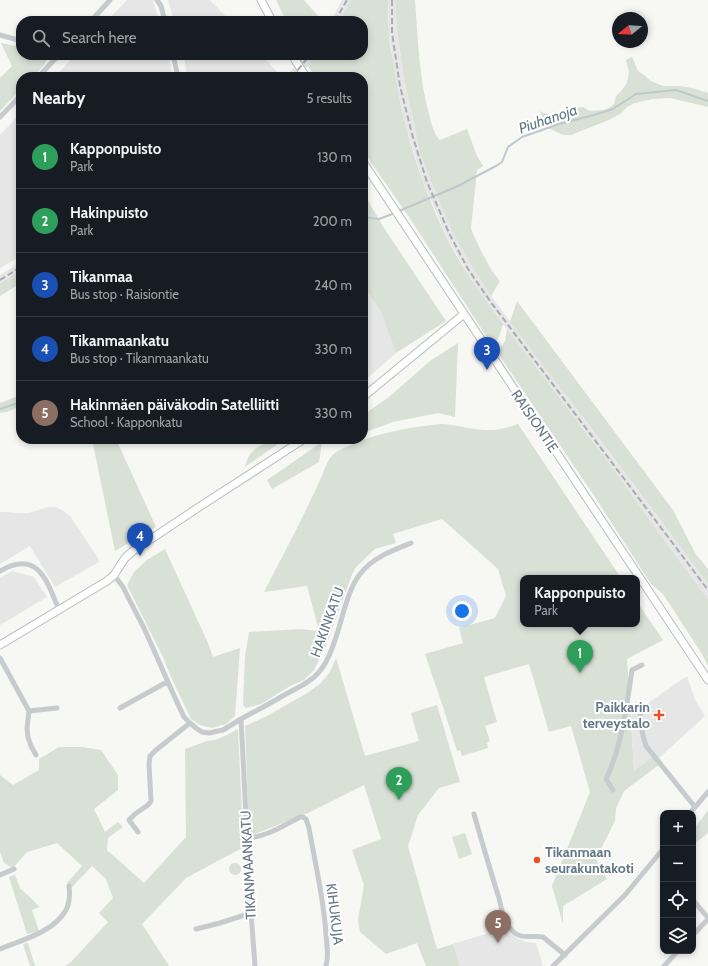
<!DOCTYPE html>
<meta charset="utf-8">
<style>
body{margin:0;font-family:Cabin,sans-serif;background:#20242c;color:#f1f3f6}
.controls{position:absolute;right:12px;bottom:12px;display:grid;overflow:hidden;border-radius:8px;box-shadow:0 2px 6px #0003}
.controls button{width:36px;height:36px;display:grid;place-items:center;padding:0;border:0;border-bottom:1px solid #363941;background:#171b24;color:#f1f3f6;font:20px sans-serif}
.compass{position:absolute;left:612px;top:12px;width:36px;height:36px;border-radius:50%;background:#171b24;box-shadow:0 2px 6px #0003;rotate:252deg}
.you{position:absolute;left:462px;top:611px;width:14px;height:14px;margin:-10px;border:3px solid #fff;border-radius:50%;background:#1a73e8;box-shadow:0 0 0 6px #1a73e833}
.badge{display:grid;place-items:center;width:26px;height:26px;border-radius:50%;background:#1a73e8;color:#fff;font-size:13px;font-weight:700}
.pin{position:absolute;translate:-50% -33px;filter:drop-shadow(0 1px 2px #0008)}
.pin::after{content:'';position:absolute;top:21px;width:14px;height:12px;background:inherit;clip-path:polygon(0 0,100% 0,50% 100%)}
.popup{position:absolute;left:520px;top:575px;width:120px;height:52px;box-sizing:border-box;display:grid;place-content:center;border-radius:8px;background:#171b24;filter:drop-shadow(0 1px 3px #0005);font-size:13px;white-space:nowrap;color:#9ea1a6}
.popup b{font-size:15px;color:#f1f3f6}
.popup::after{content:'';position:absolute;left:50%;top:100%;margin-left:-8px;border:8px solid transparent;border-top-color:#171b24}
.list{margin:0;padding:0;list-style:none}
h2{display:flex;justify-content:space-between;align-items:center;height:52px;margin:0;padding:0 16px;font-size:17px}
h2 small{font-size:13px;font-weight:400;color:#9ea1a6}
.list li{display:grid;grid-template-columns:26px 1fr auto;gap:12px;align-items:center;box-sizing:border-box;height:64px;padding:0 16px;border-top:1px solid #363941}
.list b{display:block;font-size:15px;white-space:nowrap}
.list p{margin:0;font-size:13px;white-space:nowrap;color:#9ea1a6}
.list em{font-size:13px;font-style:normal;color:#9ea1a6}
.icon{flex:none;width:22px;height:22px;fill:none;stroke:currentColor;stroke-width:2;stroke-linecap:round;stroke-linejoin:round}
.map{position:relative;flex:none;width:708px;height:966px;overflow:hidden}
.search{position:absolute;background:#171b24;box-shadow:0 2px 6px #0003;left:16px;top:16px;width:352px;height:44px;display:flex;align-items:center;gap:10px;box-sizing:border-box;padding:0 14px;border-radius:16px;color:#9ea1a6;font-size:15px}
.panel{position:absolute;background:#171b24;box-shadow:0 2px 6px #0003;left:16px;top:72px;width:352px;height:372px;border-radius:16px}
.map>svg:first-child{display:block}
</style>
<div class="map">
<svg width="708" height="966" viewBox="0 0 708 966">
<rect width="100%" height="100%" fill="#f7f7f4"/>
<path fill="#e5e6e5" d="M127 0H153L159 21H107Z
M168 0H210L230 21H174Z
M342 0H351L339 21H329L334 15Z
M388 0H395L397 31 405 83 420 152 430 179 452 231 470 264 491 296 708 584V599L669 547 608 462 507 329 486 303 465 269 446 235 423 181 406 127 397 87 389 33Z
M75 55H169L172 77H55Z
M184 55H262L278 73 276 77H187Z
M304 55H315L308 66 298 77H286Z
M21 113V256L0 268V135Z
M21 262V271L0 283V275Z
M363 286 381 312 396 353 363 382Z
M48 507H55L62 510 70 516 98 558 99 562 55 587 30 546 0 564V512H7L18 513H29Z
M12 571 34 577 47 597 0 625V578Z
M687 676 695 700 705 716 657 760 654 756 634 772 631 715Z
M505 928 511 934 518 939 526 942 536 943 543 966H460L453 944Z"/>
<path fill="#d9e0d5" d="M276 0H304L318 16 314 21H286Z
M351 0H388C388 11 388 22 389 33 389 42 391 51 393 60 401 121 419 179 445 234 460 265 482 297 503 324L499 337 492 345 409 217 363 151V77H315L308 66 315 55H363V21H339Z
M395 0H415C418 39 419 80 430 118 432 126 434 134 440 140L467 129 477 156 483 166 477 170 471 229 480 249 492 271 500 281 491 296 470 264 452 231 430 179 420 152 405 83 397 31Z
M1 43 21 47V55H46L48 57 44 65 33 77H21V89L0 111V78L12 66Z
M632 57 638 71 644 75 651 81 663 86H679L692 88 708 93V107L670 98 652 99 635 103 627 107 620 114 609 120 571 135H563L546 127 540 111 545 114 556 115 575 108 583 107 590 111 603 110 609 108 614 104 616 96 622 90 627 83 629 72 626 60Z
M363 192 384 228 446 321 396 353 381 312 363 286Z
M21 271V283L0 296V283Z
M517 301 673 510 695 553 708 569V584L610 453 510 322Z
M507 329 608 462 669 547 708 599V666L702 654 663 594 651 584 593 494 501 358 499 350 505 341Z
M458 343 455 417 438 413 393 422 363 433V415L389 397 430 361Z
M21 395V406L7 412 0 413V403Z
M441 424C458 425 476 431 493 430 502 429 510 427 518 424L621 578H523V624H637V602L663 640 627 659 634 771 654 756 660 764 624 791 616 808 615 821 596 859 607 879 563 906V924L552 886 590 792 571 726 549 732 529 664 484 677 497 722 485 726 490 741 487 743 488 748 462 756 460 750 457 751 444 710 425 654 463 643 459 628 495 618 506 596 498 569 442 519 393 534 396 543 375 549 355 568 350 580 326 646 314 670 304 680 290 686 261 704 246 708 243 705 245 656 249 632 300 629 319 631 307 586 264 592C283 555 303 518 320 480 324 472 327 459 334 454 340 449 347 447 353 444 381 432 411 427 441 424Z
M92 439H116L156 527 115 551Z
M273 439H285L245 467C249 449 258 447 273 439Z
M322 442 319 462 272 489 267 480Z
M165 549 208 643 213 657 240 648 235 716 226 724 212 728 200 725 191 719 170 675 164 659 127 585 134 572 147 560Z
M336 658 365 756 419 741 411 713 437 705 460 782 439 788 418 815 408 846 437 949 453 944 460 966H426L417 943 386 954 360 932 358 920 364 885 352 850 381 839 364 785 308 813 255 834 249 835 245 726 267 716 307 693 321 683 330 672Z
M238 729 243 836 242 848 186 878 142 924 169 966H65L70 963 108 922 99 913 113 898 106 879 92 866 72 887 67 883 82 866 57 843 27 852 13 868 4 863 0 852V775L13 785 39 770V759L59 747H83L101 750 118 775V790L94 809 105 832 118 822 123 827 108 838 107 850 144 883 186 837 185 749 207 741 215 740 225 736Z
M708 810V833L693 845V830Z
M465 833 472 854 459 859 452 837Z
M229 869a6 6 0 1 1 12 0a6 6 0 1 1-12 0Z
M15 875 20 888 40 907 32 910 39 931 27 934 9 877Z
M28 943 35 966H30L23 944Z"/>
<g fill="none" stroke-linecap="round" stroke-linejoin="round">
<path stroke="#bdc9cd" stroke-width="2" d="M399 211 458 186 496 166 502 162 508 147 522 137 559 124 594 115 613 109 636 94 676 90 708 101
M363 217 379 219 395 213
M0 409 21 402"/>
<defs>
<path id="secondary" d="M261 0 272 21
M292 55 306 77
M363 162 708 680
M363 397 464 314
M0 645 107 581 114 575 125 558 133 551 199 507 304 439"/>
</defs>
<use href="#secondary" stroke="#b7bdc1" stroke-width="9"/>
<path stroke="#c7cbce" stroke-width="5" d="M157 0 161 6 165 21
M91 21 110 0
M0 35 21 41
M173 55 178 77
M38 77 59 55
M0 117 21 95
M0 571C38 549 47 581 59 610
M114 575 123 587 128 597 144 628 176 700 184 717 190 723 196 728 202 732 209 733 223 730 241 719 251 913 255 966
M0 658 29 711 27 728 28 737 31 746 36 755
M120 708 167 682
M640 710C640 723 642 734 646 746L695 807
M29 711 57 708
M241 719C256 711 271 703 286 694 297 688 311 682 319 672 328 662 333 647 337 634 343 616 348 589 360 574 372 558 393 550 411 543
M613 790 606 779C621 749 627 704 632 670L642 665
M690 813 708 792
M474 814C482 842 490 870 499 898 501 907 503 919 509 927 511 930 513 932 516 934 524 939 534 935 543 937L565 955
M138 832 129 820 135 814 148 805 151 801 149 764 150 756 156 750 190 723
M247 838C266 837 283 826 300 817H303L306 819 309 828C315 863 324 899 326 935 327 946 329 956 326 966
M0 875 14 869
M693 900 708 918
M196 929 220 923 251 913
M693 935 708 919
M0 949C22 940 54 932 66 910 70 902 70 894 69 886
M553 966 625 895 663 849
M664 966 678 951"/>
<use href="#secondary" stroke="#fff" stroke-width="7"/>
<path stroke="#a7adb3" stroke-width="2" stroke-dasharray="6 3" stroke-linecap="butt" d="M392 0V33L400 86 412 134 427 182 449 233 468 269 490 301 708 590
M335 21 347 0
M292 77 310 55
M0 280 21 267"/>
</g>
<g fill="#ee4d1e" stroke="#fff" stroke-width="1.5">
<path d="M657 709h4v4h4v4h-4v4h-4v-4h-4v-4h4z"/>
<circle cx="537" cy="860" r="4"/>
</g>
<g text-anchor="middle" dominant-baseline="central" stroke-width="4" stroke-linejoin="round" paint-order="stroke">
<g font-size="14" fill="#647887" stroke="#fff">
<text transform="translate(535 421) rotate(56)">RAISIONTIE</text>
<text transform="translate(327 622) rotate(-70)">HAKINKATU</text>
<text transform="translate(248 865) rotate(-93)">TIKANMAANKATU</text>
<text transform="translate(335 914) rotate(83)">KIHUKUJA</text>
</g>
<g font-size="14" font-weight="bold" fill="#647887" stroke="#fff" text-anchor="end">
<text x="650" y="707">Paikkarin<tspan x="650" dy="16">terveystalo</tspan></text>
<text x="545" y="852" text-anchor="start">Tikanmaan<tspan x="545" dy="16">seurakuntakoti</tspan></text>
</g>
<g font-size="15" font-style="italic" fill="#607a83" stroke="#fff">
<text transform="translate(548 119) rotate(-19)">Piuhanoja</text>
</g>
</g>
</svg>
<div class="controls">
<button>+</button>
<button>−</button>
<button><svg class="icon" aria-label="locate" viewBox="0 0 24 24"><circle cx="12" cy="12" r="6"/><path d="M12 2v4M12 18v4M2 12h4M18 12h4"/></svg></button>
<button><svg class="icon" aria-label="layers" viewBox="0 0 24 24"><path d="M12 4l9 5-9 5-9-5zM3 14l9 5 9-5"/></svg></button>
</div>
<svg class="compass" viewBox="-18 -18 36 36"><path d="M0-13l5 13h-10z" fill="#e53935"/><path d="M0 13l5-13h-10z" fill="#9ea1a6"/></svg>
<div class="you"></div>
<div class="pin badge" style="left:580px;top:673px;background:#2e9e5b">1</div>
<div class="popup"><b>Kapponpuisto</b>Park</div>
<div class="pin badge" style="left:399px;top:800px;background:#2e9e5b">2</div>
<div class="pin badge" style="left:487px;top:370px;background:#1a4fb4">3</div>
<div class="pin badge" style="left:140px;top:556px;background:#1a4fb4">4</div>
<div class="pin badge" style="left:498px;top:943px;background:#8d6e63">5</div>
<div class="search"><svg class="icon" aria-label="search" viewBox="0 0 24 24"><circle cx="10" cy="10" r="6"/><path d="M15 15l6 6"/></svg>Search here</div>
<section class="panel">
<h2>Nearby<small>5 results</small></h2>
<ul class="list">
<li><span class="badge" style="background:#2e9e5b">1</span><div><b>Kapponpuisto</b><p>Park</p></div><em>130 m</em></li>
<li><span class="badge" style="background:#2e9e5b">2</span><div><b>Hakinpuisto</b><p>Park</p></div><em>200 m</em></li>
<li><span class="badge" style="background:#1a4fb4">3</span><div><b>Tikanmaa</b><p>Bus stop · Raisiontie</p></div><em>240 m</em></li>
<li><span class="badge" style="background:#1a4fb4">4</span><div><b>Tikanmaankatu</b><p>Bus stop · Tikanmaankatu</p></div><em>330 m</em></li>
<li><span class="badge" style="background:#8d6e63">5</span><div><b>Hakinmäen päiväkodin Satelliitti</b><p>School · Kapponkatu</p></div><em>330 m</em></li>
</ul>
</section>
</div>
